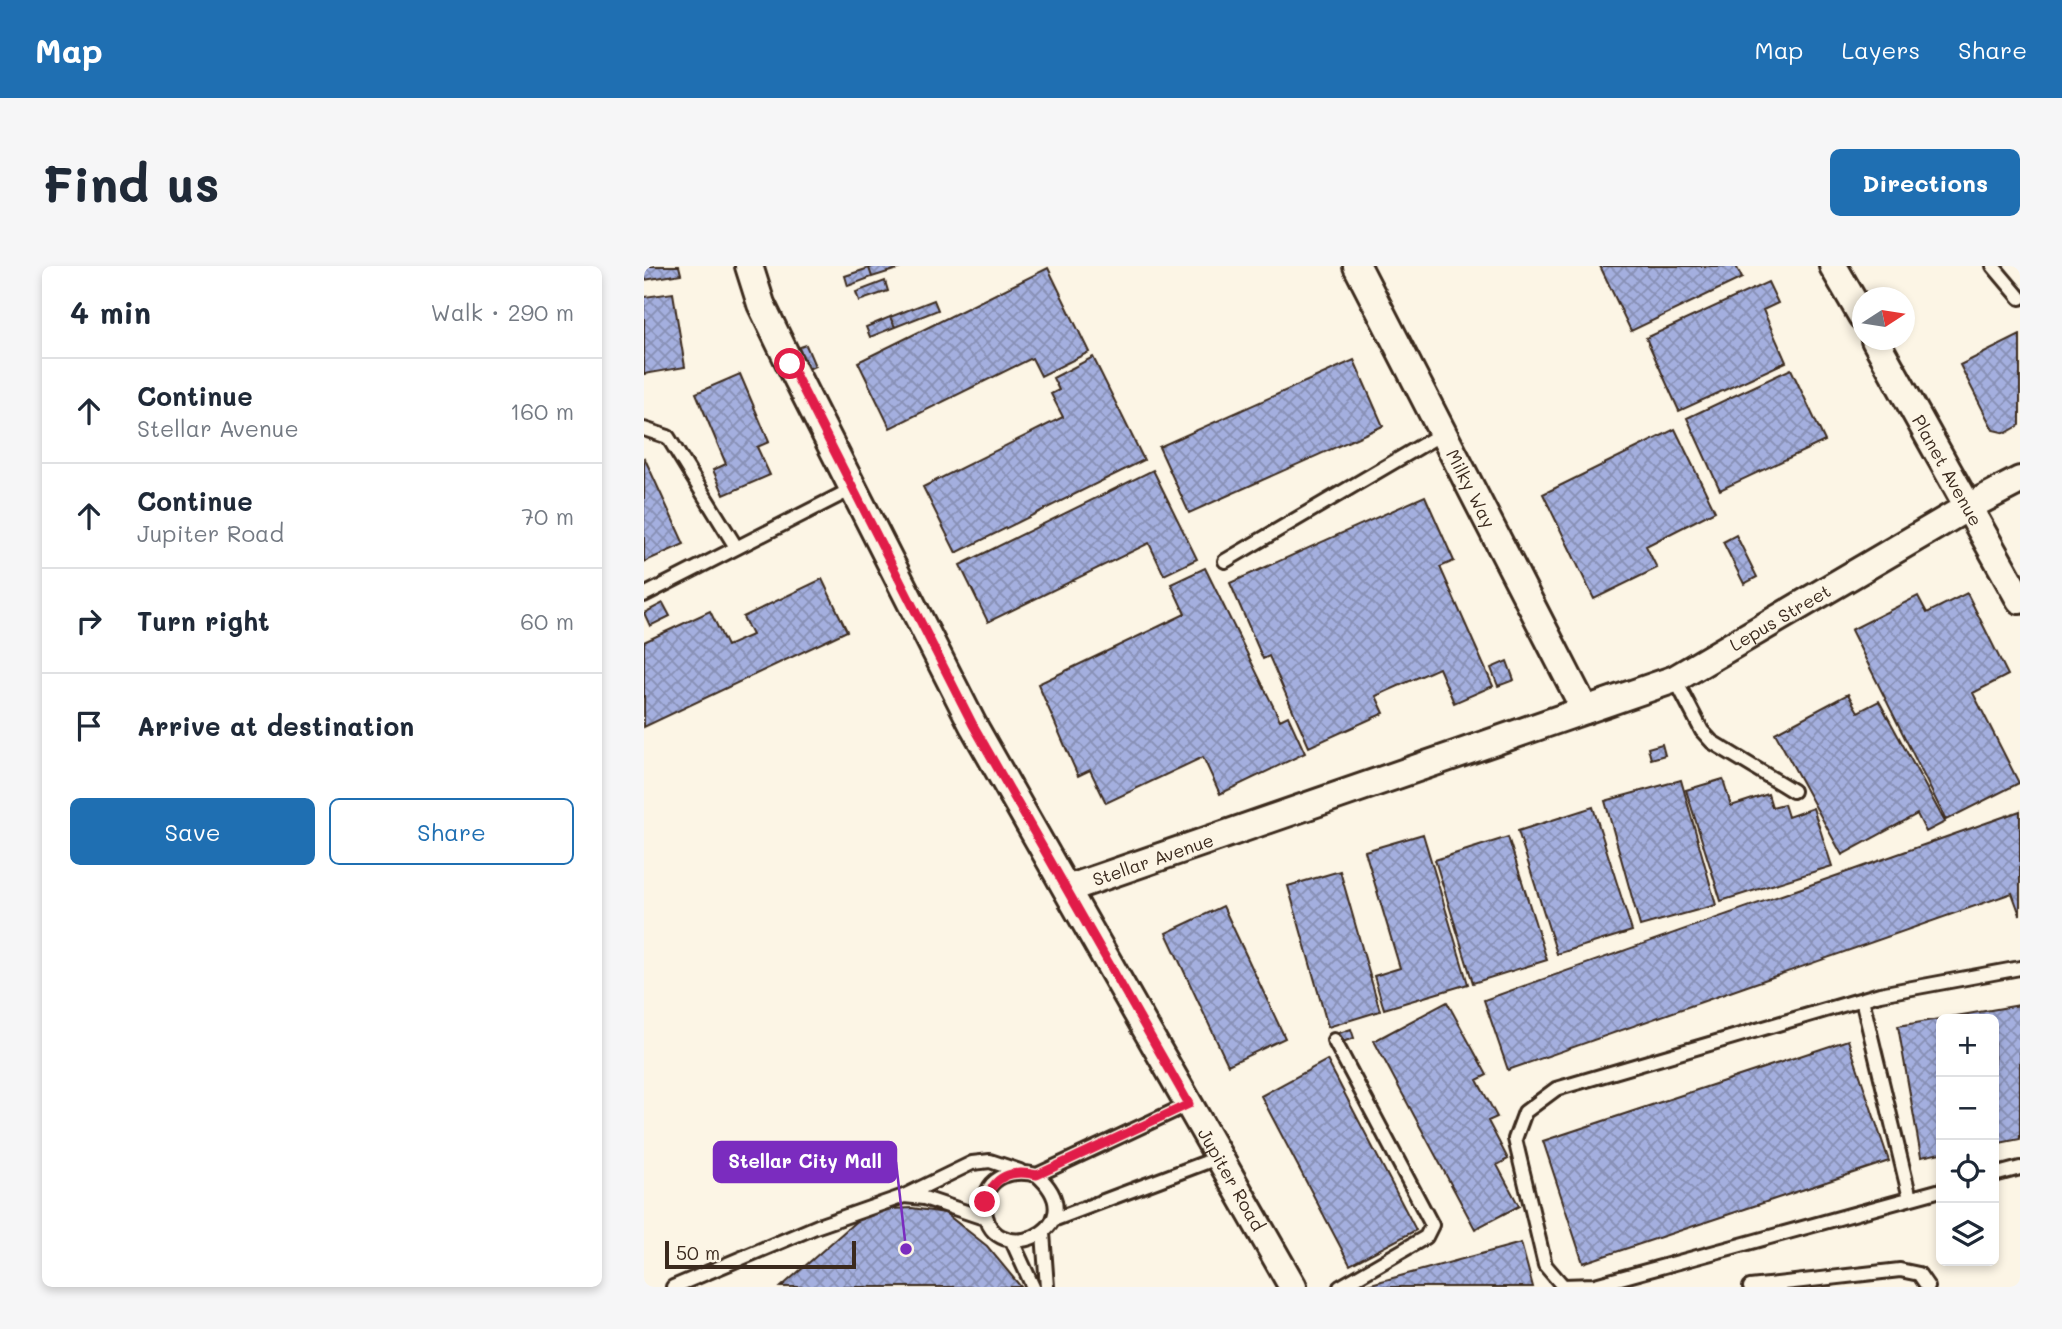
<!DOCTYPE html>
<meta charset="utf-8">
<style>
body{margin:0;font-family:Mali,sans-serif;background:#f6f6f7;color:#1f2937}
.controls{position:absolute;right:21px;bottom:21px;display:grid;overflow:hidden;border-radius:10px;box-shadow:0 4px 10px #0003}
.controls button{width:63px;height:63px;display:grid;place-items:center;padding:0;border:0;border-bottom:2px solid #e0e1e3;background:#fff;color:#1f2937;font:35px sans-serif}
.compass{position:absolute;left:1208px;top:21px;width:63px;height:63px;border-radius:50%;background:#fff;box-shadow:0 4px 10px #0003;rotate:78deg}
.scale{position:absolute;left:21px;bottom:18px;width:191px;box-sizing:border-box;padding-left:7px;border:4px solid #3b2a1e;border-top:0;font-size:19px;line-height:24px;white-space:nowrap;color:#3b2a1e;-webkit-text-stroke:5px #fcf5e5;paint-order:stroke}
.stop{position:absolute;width:21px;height:21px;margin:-16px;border:5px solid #e11d48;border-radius:50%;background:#fff}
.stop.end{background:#e11d48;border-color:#fff;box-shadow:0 2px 7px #0008}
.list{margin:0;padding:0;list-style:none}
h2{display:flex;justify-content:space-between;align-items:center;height:91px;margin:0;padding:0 28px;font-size:30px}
h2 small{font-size:23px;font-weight:400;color:#747a83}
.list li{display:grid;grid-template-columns:46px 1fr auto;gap:21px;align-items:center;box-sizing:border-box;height:105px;padding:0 28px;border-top:2px solid #e0e1e3}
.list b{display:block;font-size:26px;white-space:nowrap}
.list p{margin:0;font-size:23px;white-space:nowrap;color:#747a83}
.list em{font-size:23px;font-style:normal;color:#747a83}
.actions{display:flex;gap:14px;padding:21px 28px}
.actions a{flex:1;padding:16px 0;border:2px solid #1f6fb2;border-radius:10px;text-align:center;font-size:24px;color:#1f6fb2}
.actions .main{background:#1f6fb2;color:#fff}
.icon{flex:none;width:38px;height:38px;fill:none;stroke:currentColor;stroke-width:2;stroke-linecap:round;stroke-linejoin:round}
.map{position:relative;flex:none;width:1376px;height:1021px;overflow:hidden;border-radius:10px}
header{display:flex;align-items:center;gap:42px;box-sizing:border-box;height:98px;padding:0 35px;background:#1f6fb2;color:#fff}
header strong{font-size:33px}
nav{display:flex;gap:38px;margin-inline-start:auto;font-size:24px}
.intro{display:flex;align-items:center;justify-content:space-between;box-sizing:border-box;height:168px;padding:0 42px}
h1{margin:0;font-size:49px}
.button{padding:18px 32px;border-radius:10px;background:#1f6fb2;color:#fff;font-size:24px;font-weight:700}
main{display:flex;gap:42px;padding:0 42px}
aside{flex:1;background:#fff;border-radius:10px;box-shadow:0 4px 10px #0003}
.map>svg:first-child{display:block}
</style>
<header>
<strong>Map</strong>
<nav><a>Map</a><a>Layers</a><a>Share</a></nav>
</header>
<div class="intro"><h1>Find us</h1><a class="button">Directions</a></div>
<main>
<aside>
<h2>4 min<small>Walk · 290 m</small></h2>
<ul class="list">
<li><svg class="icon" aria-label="ahead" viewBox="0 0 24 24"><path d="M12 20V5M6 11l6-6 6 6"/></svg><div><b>Continue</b><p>Stellar Avenue</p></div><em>160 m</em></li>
<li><svg class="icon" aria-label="ahead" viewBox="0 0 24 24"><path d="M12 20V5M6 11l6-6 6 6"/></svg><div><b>Continue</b><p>Jupiter Road</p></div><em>70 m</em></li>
<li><svg class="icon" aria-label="right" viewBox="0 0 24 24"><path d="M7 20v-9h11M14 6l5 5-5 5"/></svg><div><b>Turn right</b></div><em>60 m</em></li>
<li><svg class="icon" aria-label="arrive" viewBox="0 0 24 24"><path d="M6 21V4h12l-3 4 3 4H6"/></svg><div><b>Arrive at destination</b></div></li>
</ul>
<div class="actions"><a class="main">Save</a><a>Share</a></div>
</aside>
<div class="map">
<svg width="1376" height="1021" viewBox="0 0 1376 1021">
<defs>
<pattern id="building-cross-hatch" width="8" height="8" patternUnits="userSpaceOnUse" patternTransform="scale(1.75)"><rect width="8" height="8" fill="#a4afdf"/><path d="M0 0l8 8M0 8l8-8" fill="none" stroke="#878fb4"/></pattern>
</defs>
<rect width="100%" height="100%" fill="#fcf5e5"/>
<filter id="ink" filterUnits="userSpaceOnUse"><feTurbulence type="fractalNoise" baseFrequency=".0143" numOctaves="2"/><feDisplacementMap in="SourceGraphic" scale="14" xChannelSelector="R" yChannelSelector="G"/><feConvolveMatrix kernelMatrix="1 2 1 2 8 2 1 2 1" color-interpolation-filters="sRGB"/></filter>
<g filter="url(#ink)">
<path fill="url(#building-cross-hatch)" stroke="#3b2a1e" stroke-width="2" d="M0 0H35L37 8 0 14Z
M231 0H263L228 11 225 2Z
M956 0H1092L1098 12 987 65Z
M225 2 228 11 204 20 201 10Z
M404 2 445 86 397 110 388 92 246 162 214 96Z
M241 15 244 25 215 35 212 26Z
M1124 16 1134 37 1119 44 1142 96 1035 145 1002 72Z
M29 27 41 101 0 108V31Z
M290 34 294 44 251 61 246 51Z
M246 51 251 61 226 71 222 61Z
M1376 69V159L1362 167 1349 164 1316 99Z
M162 79 171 100 162 104 153 82Z
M449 91 500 194 312 287 279 221 419 151 407 128 415 124 409 112Z
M710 94 739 160 545 247 515 181Z
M1147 103 1181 175 1076 224 1043 152Z
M96 108 125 176 113 181 126 209 80 229 69 204 82 198 52 127Z
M1031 163 1071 245 1002 280 1013 302 950 333 899 228Z
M0 191 40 278 0 296Z
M509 204 553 293 520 309 505 277 344 356 316 299Z
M781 230 810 295 796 301 849 420 810 437 795 402 732 430 740 447 665 481 625 390 619 393 586 317Z
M1092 269 1113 311 1100 318 1079 276Z
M561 302 636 454 644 450 661 487 576 528 559 491 462 537 446 504 434 510 394 418 541 348 527 318Z
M178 313 203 365 0 461V376L66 345 83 380 108 369 99 351Z
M1323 327 1364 409 1329 427 1375 517 1302 554 1207 364 1274 330 1283 347Z
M19 337 26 350 6 360 0 347Z
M863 395 870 414 854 420 847 402Z
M1204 428 1214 446 1235 435 1301 556 1282 566 1273 548 1198 589 1131 467Z
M1018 478 1021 489 1007 493 1004 482Z
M1079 513 1087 540 1124 528 1128 541 1140 538 1144 551 1169 542 1188 600 1077 635 1042 524Z
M1037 514 1072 639 996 660 961 535Z
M949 541 988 665 913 688 874 565Z
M1376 545V649L1368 627 864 804 840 734Z
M779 568 824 718 740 743 730 710 756 702 721 585Z
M864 571 903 694 829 717 791 594Z
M696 605 736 745 684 761 644 620Z
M579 640 641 772 584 799 522 667Z
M803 736 843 809 833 814 853 851 844 855 864 893 853 899 875 940 831 963 730 775Z
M1376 739V873L1350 878V753H1297V887L1277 891 1254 760Z
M707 763 710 772 689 779 686 770Z
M1204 774 1245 895 939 997 899 875Z
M683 794 772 964 706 999 617 830Z
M268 942 301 947 343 980 377 1021H137L225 944Z
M877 977 889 1021H723V1019Z"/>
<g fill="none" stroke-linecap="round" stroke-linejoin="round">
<defs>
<path id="service" d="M1349 0 1376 32
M0 163 24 171 92 281
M581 295 799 167
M0 329 208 223
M1031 413 1058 465 1068 476 1149 525
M1218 733 1266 932
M690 774 788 959 782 971 696 1021
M393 909C456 965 339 1008 341 938 342 909 370 903 393 909L545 838
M1350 909 1376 902
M1297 924 951 1019 919 1020 901 999 871 873 881 846 912 823 1236 728 1376 702
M260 930 280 932 343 953
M409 954 576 891
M399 967 403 1021
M368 975 389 1021
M29 1021 174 960 260 930 328 897 346 895 376 905
M1106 1021 1256 1004 1275 1008 1284 1021"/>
<g id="minor">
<path id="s1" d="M105 0 117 38 146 98 329 459 649 1021"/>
<path id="s2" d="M713 0 941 444"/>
<path d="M1189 0 1218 50"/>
<path id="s3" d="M1231 74 1376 334"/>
<path id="s4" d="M423 623 1031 413 1324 241 1376 214"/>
</g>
</defs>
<use href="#service" stroke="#3b2a1e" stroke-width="18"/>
<use href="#minor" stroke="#3b2a1e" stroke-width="32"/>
<use href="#service" stroke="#fcf5e5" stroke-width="12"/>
<use href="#minor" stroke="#fcf5e5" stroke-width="26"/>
</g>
</g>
<g fill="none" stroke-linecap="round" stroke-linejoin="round" filter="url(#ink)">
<path stroke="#e11d48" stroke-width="9" d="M146 98 329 459 545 838 393 909C366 903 350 910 341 936"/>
</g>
<g text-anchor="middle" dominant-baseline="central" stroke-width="6" stroke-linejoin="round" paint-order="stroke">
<g font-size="18" fill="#3b2a1e" stroke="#fcf5e5">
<text stroke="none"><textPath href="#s3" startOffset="149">Planet Avenue</textPath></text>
<text stroke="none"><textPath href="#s2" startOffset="250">Milky Way</textPath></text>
<text stroke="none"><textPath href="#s4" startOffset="765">Lepus Street</textPath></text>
<text stroke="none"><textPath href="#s4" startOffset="91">Stellar Avenue</textPath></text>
<text stroke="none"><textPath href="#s1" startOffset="1034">Jupiter Road</textPath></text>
</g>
</g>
<path fill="none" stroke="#7b2cbf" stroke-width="2.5" d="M262 983L252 896"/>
<circle fill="#7b2cbf" stroke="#fcf5e5" stroke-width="2.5" cx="262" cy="983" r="7"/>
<rect fill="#7b2cbf" stroke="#7b2cbf" stroke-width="2.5" x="70" y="876" width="182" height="40" rx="7"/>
<g font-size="19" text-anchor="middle" font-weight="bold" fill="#fff">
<text x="161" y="902">Stellar City Mall</text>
</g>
</svg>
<div class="controls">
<button>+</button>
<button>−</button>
<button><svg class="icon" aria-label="locate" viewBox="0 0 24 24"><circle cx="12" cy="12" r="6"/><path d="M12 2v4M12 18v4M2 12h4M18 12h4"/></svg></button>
<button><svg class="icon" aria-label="layers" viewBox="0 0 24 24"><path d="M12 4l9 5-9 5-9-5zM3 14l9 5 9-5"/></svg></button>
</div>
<svg class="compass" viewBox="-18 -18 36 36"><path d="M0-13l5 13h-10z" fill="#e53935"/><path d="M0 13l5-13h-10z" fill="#747a83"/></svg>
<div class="scale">50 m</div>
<div class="stop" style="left:146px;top:98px"></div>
<div class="stop end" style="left:341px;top:936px"></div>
</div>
</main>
